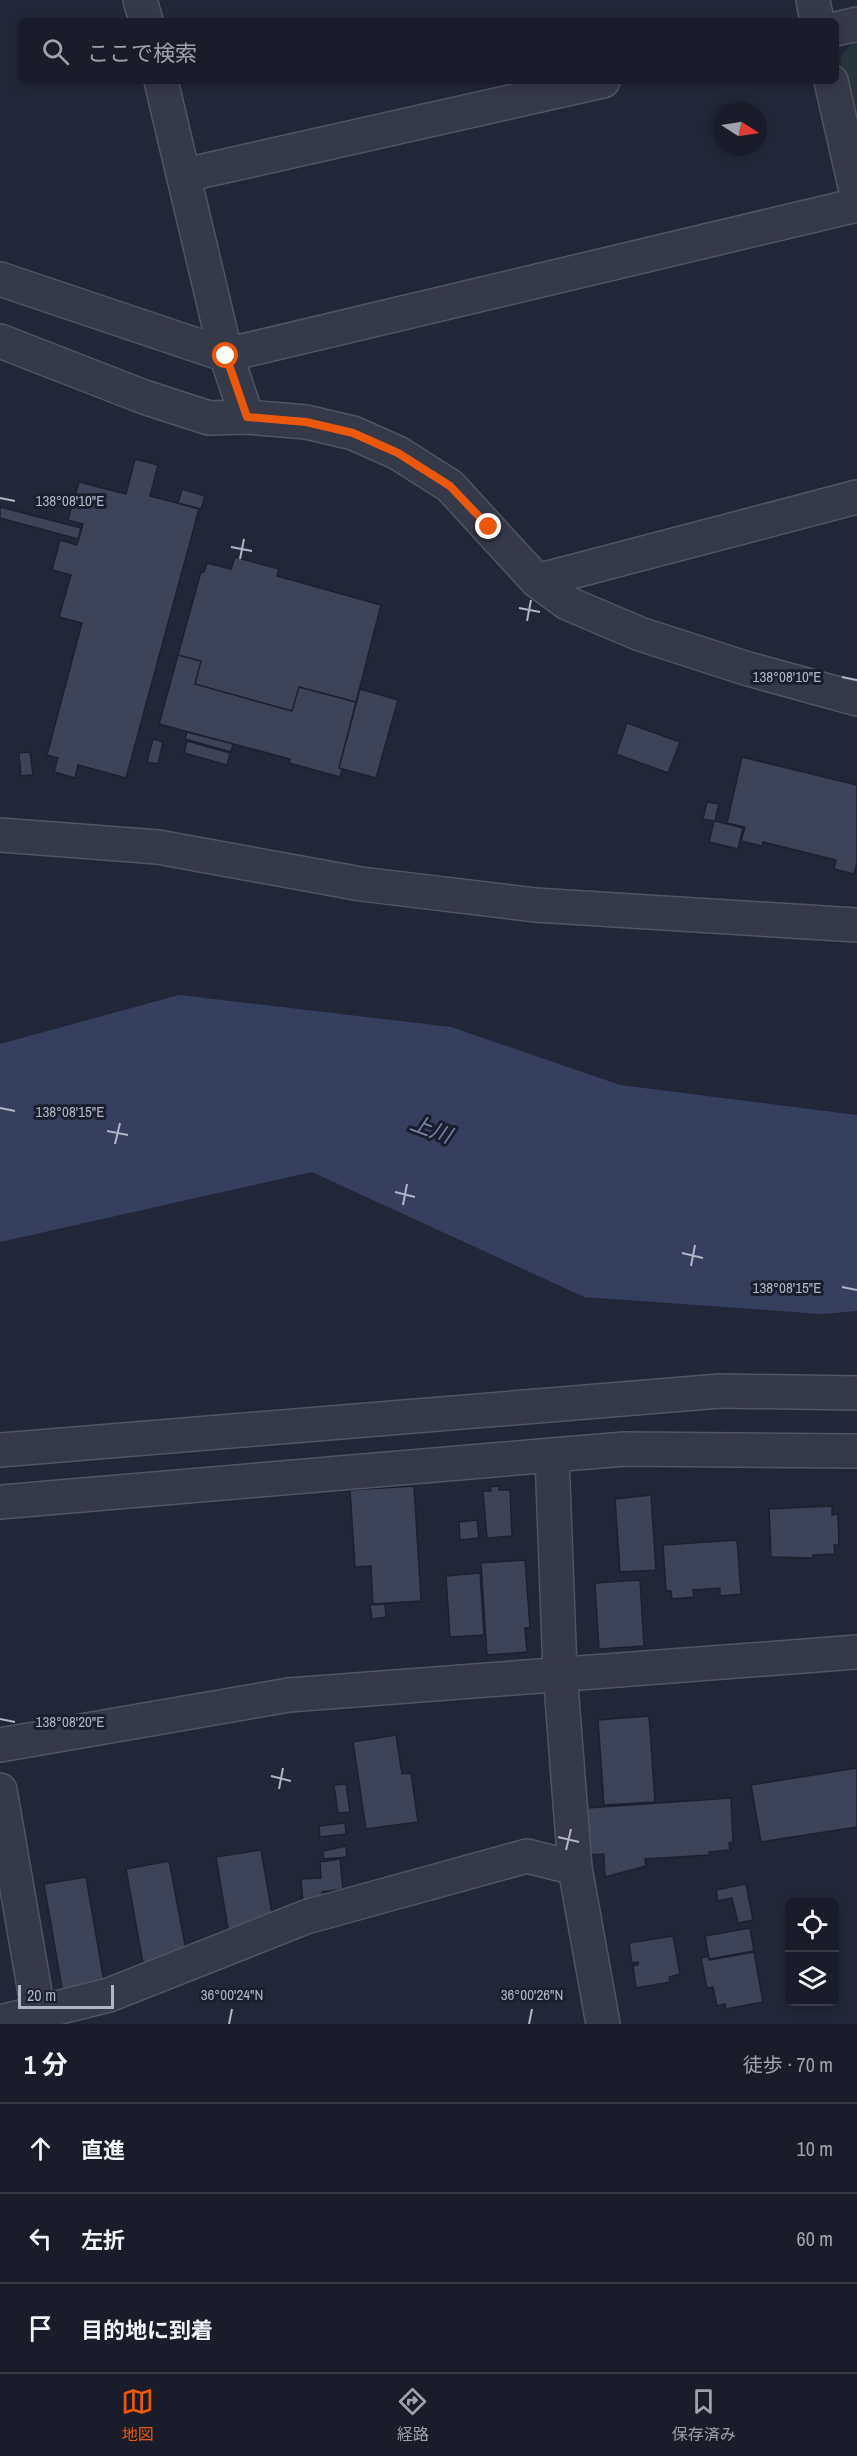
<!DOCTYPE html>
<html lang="ja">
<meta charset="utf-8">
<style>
body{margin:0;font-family:"Archivo Narrow","Noto Sans JP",sans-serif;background:#272a35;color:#f1f3f6}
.controls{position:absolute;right:18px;bottom:18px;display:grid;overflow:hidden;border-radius:9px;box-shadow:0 3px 9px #0003}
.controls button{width:54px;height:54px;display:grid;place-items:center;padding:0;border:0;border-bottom:2px solid #383b46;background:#1a1d29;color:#f1f3f6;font:30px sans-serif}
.compass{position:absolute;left:713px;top:102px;width:54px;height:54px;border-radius:50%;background:#1a1d29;box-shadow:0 3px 9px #0003;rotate:102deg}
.scale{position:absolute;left:18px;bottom:15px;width:96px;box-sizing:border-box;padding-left:6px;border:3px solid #b0b4c4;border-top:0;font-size:16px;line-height:21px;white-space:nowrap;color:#b0b4c4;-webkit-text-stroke:4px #1b1f2d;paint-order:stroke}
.stop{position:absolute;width:18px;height:18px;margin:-14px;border:4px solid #ea580c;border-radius:50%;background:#fff}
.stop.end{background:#ea580c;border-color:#fff;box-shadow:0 2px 6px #0008}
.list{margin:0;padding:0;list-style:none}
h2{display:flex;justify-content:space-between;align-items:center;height:78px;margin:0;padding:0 24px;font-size:26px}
h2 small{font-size:20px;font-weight:400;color:#9fa2a8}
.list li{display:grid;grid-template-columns:39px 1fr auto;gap:18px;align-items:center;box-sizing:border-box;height:90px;padding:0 24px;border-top:2px solid #383b46}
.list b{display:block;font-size:22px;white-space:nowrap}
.list em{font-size:20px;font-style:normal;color:#9fa2a8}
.icon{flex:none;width:33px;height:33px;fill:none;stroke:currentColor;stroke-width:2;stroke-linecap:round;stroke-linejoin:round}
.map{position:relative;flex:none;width:857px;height:2024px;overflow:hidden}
.search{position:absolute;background:#1a1d29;box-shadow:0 3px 9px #0003;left:18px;right:18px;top:18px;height:66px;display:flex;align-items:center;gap:15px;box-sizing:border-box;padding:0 21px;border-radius:9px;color:#9fa2a8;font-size:22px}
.sheet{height:348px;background:#1a1d29}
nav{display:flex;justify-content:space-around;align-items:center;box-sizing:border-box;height:84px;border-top:2px solid #383b46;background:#1a1d29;font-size:16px;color:#9fa2a8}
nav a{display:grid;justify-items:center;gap:3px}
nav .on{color:#ea580c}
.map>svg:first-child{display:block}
</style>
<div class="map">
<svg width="857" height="2024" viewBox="0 0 857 2024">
<rect width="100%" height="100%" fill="#222737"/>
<path fill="#27363c" d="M857 42V132L840 58 852 43Z"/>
<path fill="#363f5e" d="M179 995 451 1027 620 1085 857 1115V1311L822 1314 584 1297 312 1172 0 1242V1044Z"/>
<path fill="#3e4457" stroke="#1d212f" stroke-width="1.5" d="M135 459 158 465 150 496 199 509 126 778 78 765 75 778 54 772 58 758 47 755 82 623 59 617 71 575 52 570 60 540 77 545 83 524 68 520 79 482 126 494Z
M182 489 205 496 201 509 178 503Z
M0 507 81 528 78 539 0 518Z
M235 557 279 569 277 576 381 605 356 702 299 687 292 711 195 684 201 661 178 655 201 572H204L207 563 231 569Z
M178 655 201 661 195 684 292 711 299 687 356 702 339 768 342 769 340 777 289 763 290 759 159 724Z
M360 689 398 700 376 778 339 768Z
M627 723 680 742 668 773 616 754Z
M187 732 233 744 231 752 185 739Z
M153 739 163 742 158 764 147 762Z
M187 741 230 753 227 765 184 753Z
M30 752 33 775 21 776 19 753Z
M742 757 857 785V863L854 874 834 869 836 860 763 842 762 846 741 841 745 827 727 823Z
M707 802 719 804 715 821 743 828 738 849 709 842 714 821 703 819Z
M414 1486 421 1601 373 1604 371 1566 355 1567 350 1490Z
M499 1486V1490H510L512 1536 487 1538 483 1491H491L490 1487Z
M651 1495 656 1570 620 1572 615 1499Z
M832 1506V1515L838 1514 839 1545H834L835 1554 813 1555V1558L771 1557 769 1509Z
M477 1520 479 1538 460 1540 459 1522Z
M737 1540 741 1594 720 1596V1588L693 1590 694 1597 672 1599 671 1591H666L663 1545Z
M525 1560 530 1628H525L527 1652 487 1655 481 1563Z
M480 1573 484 1635 450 1637 446 1576Z
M640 1580 644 1646 599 1649 595 1583Z
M385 1604 386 1617 372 1619 370 1605Z
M649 1716 655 1802 604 1805 598 1720Z
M396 1735 402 1774 411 1773 418 1822 366 1829 353 1742Z
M857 1768V1827L761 1842 751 1785Z
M346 1784 350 1812 338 1813 334 1785Z
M731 1798 733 1842 729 1843 730 1850 709 1852 710 1855 645 1859 646 1866 605 1877 604 1854 590 1855 587 1808Z
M345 1823 346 1834 320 1837 319 1826Z
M346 1846 347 1857 324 1859 323 1851Z
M261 1850 274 1925 229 1934 216 1857Z
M340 1859 343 1889 322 1892 323 1901 303 1902 301 1879 321 1878 320 1862Z
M169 1861 187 1955 143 1963 126 1869Z
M86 1877 105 1987 63 1994 44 1884Z
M746 1884 753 1920 738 1923 732 1898 718 1901 716 1890Z
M750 1928 754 1951 709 1959 705 1936Z
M673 1936 680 1974 669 1977 670 1982 636 1988 633 1966 638 1965V1962L632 1963 629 1943Z
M754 1952 763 2002 726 2009 725 2004 717 2006 713 1987 707 1988 701 1958 709 1956V1960Z"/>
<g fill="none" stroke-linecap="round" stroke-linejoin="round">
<defs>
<path id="minor" d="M140 0 146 21
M813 0 817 21
M836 29 857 24
M161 81 226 355 247 417
M831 81 857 195
M185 175 603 81
M0 279 226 355 857 205
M0 341 144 397 209 418 247 417 306 422 353 433 398 453 450 486 537 581 567 603 640 634 745 668 857 699
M537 581 857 497
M0 835 158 847 361 884 535 905 857 925
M0 1450 720 1391 857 1393
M552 1455 625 1449 857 1451
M0 1502 552 1455 560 1672 575 1868 603 2024
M0 1790 38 2010
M0 2022 109 1995 306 1917 527 1856 575 1868"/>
<path id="tertiary" d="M0 1745 289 1695 857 1652"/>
</defs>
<use href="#minor" stroke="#505463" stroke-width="36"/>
<use href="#tertiary" stroke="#505463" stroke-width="36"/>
<use href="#minor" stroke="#363948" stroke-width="33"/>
<use href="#tertiary" stroke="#363948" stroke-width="33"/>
</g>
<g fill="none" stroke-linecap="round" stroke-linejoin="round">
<path stroke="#ea580c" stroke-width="8" d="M226 356 247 417 306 422 353 433 398 453 450 486 489 527"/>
</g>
<path fill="none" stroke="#b0b4c4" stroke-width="2" d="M0 498 15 501M231 547 252 551M240 559 244 539M519 608 540 612M527 621 531 600M842 677 857 680M0 1108 15 1111M107 1131 128 1135M115 1144 120 1123M395 1192 415 1197M403 1205 407 1184M682 1253 703 1258M691 1266 695 1245M842 1287 857 1290M0 1719 15 1722M271 1776 291 1781M279 1789 283 1768M558 1837 579 1842M566 1850 571 1829M229 2024 232 2009M529 2024 532 2009"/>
<g text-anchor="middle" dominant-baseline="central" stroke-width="6" stroke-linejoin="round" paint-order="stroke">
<g font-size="21" font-style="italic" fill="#7a85ab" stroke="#1b1f2d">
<text transform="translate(431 1129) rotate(20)">上川</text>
</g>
</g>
<g font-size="15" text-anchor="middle" fill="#b0b4c4" stroke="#1b1f2d" stroke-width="6" stroke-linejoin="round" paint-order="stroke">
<text x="70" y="506">138°08'10"E</text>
<text x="787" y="682">138°08'10"E</text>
<text x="70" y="1117">138°08'15"E</text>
<text x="787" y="1293">138°08'15"E</text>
<text x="70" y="1727">138°08'20"E</text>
<text x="232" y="2000">36°00'24"N</text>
<text x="532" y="2000">36°00'26"N</text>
</g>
</svg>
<div class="controls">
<button><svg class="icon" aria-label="locate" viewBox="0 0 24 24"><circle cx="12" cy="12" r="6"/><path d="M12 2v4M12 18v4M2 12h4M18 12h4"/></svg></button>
<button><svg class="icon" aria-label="layers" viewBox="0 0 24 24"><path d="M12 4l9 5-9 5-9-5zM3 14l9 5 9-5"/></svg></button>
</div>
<svg class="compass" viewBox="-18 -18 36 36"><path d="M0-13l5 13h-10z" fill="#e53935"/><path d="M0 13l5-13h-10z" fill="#9fa2a8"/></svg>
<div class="scale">20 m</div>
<div class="stop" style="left:226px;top:356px"></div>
<div class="stop end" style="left:489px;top:527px"></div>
<div class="search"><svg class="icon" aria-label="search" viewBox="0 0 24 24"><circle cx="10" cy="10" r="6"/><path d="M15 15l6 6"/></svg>ここで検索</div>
</div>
<section class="sheet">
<h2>1 分<small>徒歩 · 70 m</small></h2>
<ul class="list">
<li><svg class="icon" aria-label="ahead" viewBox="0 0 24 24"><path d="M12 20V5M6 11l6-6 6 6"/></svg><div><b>直進</b></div><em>10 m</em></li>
<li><svg class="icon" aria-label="left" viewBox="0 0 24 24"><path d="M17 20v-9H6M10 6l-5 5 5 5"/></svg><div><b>左折</b></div><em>60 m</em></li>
<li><svg class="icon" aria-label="arrive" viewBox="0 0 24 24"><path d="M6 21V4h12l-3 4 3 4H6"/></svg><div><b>目的地に到着</b></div></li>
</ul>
</section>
<nav>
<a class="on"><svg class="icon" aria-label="map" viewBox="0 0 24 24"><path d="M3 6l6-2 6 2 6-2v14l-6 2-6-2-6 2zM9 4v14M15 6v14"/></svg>地図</a>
<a><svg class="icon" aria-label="directions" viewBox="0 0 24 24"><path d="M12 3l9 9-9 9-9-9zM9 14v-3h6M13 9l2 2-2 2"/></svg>経路</a>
<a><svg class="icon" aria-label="saved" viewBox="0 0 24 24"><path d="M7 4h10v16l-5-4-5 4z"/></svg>保存済み</a>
</nav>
